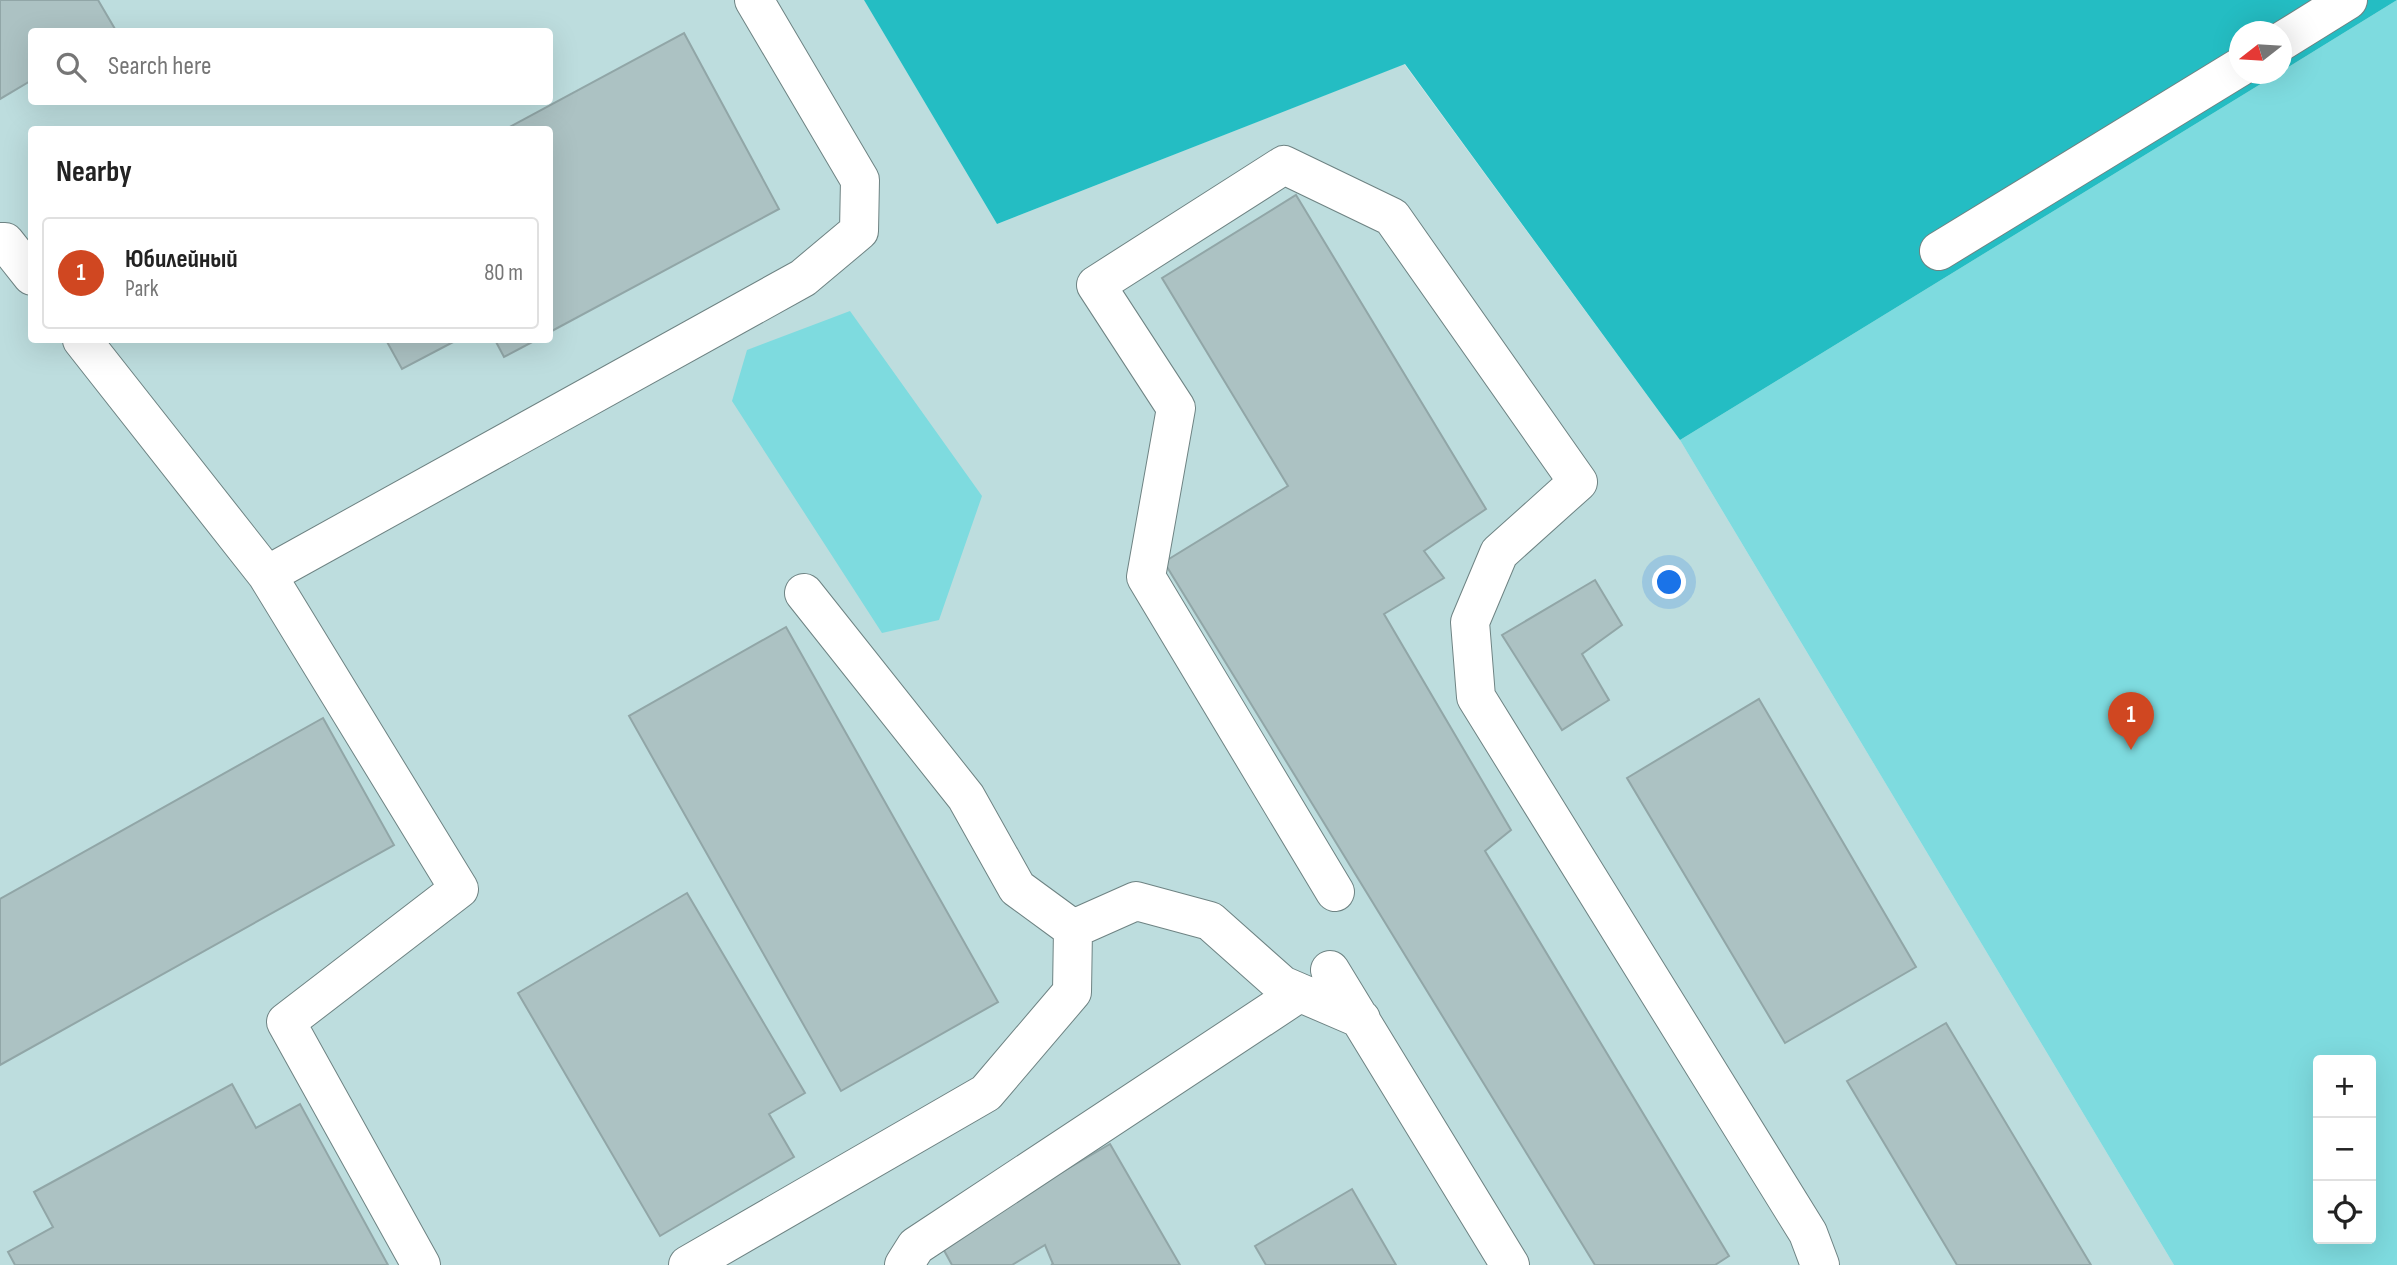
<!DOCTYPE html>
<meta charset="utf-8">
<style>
body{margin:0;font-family:"Sofia Sans Condensed",sans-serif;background:#f6f6f6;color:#222}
.controls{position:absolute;right:21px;bottom:21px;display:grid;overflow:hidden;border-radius:7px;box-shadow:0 7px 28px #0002}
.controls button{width:63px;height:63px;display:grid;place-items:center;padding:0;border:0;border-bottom:2px solid #e0e0e0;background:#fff;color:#222;font:35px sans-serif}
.compass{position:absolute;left:2229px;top:21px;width:63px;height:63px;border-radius:50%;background:#fff;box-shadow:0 7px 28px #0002;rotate:253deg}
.you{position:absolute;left:1670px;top:583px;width:24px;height:24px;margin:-18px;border:5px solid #fff;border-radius:50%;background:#1a73e8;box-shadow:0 0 0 10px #1a73e833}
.badge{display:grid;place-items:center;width:46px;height:46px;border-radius:50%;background:#d04721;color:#fff;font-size:23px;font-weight:700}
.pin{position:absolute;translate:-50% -58px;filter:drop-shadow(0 2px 4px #0008)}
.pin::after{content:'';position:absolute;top:37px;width:24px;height:21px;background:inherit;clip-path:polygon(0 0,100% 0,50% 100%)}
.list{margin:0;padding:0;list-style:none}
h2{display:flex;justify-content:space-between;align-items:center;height:91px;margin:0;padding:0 28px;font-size:30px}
h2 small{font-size:23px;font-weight:400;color:#767676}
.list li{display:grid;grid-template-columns:46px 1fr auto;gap:21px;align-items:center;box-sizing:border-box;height:112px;margin:0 14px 14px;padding:0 14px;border:2px solid #e0e0e0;border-radius:7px}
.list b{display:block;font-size:26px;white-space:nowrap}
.list p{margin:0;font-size:23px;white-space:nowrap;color:#767676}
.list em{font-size:23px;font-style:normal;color:#767676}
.icon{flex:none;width:38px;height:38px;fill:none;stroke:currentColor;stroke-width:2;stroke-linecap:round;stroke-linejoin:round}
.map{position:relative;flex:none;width:2397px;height:1265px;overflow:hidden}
.search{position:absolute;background:#fff;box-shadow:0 7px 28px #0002;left:28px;top:28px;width:525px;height:77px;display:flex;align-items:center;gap:18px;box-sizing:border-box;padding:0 24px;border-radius:7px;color:#767676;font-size:26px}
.panel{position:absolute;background:#fff;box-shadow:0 7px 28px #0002;left:28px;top:126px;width:525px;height:217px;border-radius:7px}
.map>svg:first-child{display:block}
</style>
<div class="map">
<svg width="2397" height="1265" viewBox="0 0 2397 1265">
<rect width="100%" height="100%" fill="#d1e7e8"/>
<path fill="#bdddde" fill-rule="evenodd" d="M0 0H864L997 224 1404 64 1680 440 2174 1265H0ZM32 32H550V102H32ZM32 130H550V340H32Z"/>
<path fill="#7edbdf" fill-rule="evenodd" d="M2397 0V1265H2174L1680 440 2277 74H2282V71ZM2318 1060H2371V1239H2318Z
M850 311 982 496 939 620 882 633 732 401 747 350Z"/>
<path fill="#24bdc3" d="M864 0H2397L2282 71V32H2240V74H2277L1680 440 1405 64 997 224Z"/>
<path fill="#acc2c3" stroke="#91a6a7" stroke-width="2" d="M0 0H98L115 29 111 32H32V80L0 99Z
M684 33 779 209 550 332V130H504Z
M1296 195 1486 509 1424 551 1444 578 1384 614 1511 830 1485 851 1729 1256 1715 1265H1595L1164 562 1288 486 1162 278Z
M386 340H457L402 369Z
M495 340H536L504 357Z
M1595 580 1622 625 1582 654 1609 700 1562 730 1502 635Z
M786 627 998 1002 841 1091 629 716Z
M1759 699 1916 967 1785 1043 1627 778Z
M323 718 394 845 0 1065V899Z
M687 893 805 1093 769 1114 794 1157 660 1236 518 993Z
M1946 1023 2091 1265H1957L1847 1081Z
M232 1084 256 1128 300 1104 388 1265H15L8 1252 53 1227 34 1192Z
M1110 1144 1180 1265H1051L1053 1264 1045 1245 1012 1265H952L940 1243Z
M1352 1189 1396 1265H1266L1255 1246Z"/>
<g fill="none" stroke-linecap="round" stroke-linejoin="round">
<defs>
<path id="minor" d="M2282 41 2348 0
M0 242H5L32 276
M1939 251 2240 67
M82 340 267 575 459 889 286 1022 421 1265
M267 575 803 278 859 231 860 180 754 0
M804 593 966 797 1017 888 1073 929 1136 901 1210 921 1282 985 1361 1019
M1335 892 1146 577 1176 408 1096 285 1284 165 1392 217 1578 482 1499 553 1470 622 1476 697 1808 1233 1820 1265
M1330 970 1510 1265
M688 1265 986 1093 1072 992 1073 929
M904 1265 916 1246 1299 993"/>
</defs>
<use href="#minor" stroke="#6e8383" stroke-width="40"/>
<use href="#minor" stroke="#fff" stroke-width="38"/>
</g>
</svg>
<div class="controls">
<button>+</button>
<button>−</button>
<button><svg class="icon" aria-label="locate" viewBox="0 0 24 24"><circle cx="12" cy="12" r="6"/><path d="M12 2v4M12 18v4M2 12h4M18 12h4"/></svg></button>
</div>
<svg class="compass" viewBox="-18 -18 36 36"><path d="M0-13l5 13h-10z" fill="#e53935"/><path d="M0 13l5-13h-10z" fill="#767676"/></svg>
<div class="you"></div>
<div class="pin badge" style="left:2131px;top:750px">1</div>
<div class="search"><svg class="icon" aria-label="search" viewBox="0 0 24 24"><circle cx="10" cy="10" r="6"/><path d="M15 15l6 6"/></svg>Search here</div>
<section class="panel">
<h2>Nearby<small></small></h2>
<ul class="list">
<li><span class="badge">1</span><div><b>Юбилейный</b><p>Park</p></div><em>80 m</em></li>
</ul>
</section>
</div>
